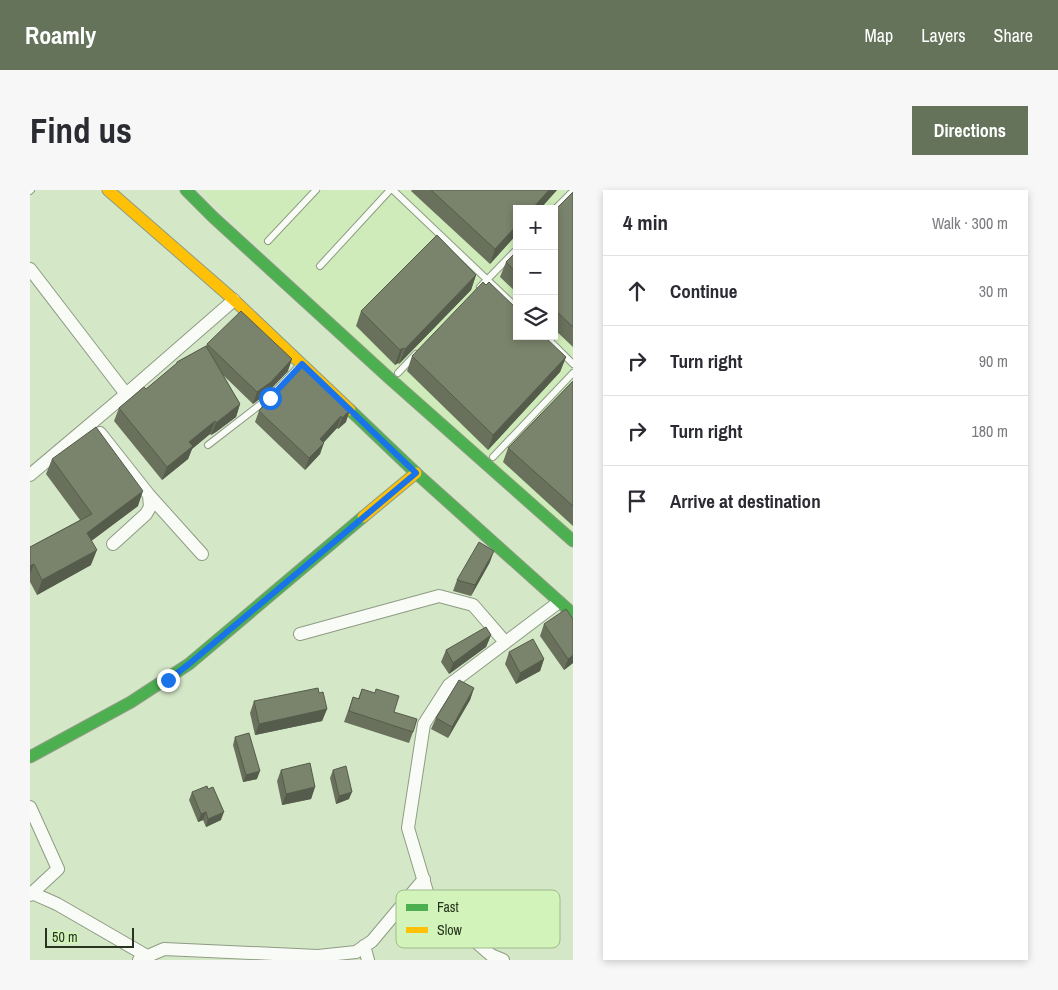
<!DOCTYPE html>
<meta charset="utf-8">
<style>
body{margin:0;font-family:"Archivo Narrow",sans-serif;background:#f7f7f7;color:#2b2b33}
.controls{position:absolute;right:15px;top:15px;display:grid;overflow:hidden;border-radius:0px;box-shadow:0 2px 8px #0003}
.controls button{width:45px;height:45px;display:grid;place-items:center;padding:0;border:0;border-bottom:1px solid #e1e1e2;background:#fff;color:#2b2b33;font:25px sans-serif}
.scale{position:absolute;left:15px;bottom:12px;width:89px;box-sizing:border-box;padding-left:5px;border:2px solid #28341e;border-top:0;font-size:14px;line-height:18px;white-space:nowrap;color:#28341e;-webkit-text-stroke:4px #d2f4ba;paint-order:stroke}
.stop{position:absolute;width:15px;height:15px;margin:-11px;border:4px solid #1a73e8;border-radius:50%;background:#fff}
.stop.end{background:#1a73e8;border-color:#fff;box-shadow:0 1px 5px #0008}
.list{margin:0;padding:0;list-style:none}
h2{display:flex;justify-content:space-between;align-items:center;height:65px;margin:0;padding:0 20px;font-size:21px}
h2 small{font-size:16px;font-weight:400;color:#7c7c81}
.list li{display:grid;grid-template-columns:32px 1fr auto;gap:15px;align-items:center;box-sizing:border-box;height:70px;padding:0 20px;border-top:1px solid #e1e1e2}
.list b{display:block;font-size:19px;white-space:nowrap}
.list em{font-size:16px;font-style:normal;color:#7c7c81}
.icon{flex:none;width:28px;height:28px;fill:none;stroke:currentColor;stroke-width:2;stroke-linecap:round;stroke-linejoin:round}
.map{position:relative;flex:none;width:543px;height:770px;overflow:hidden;border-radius:0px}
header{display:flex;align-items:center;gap:30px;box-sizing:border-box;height:70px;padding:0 25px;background:#647359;color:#fff}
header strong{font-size:24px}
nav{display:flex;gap:28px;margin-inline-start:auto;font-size:18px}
.intro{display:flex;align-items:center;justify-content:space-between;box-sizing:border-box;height:120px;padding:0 30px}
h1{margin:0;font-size:35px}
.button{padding:12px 22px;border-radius:0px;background:#647359;color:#fff;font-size:18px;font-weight:700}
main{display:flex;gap:30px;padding:0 30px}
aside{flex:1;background:#fff;border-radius:0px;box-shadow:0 2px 8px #0003}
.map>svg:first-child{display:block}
</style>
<header>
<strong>Roamly</strong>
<nav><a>Map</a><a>Layers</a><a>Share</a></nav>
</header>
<div class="intro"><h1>Find us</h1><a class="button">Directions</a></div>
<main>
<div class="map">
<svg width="543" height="770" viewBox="0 0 543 770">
<rect width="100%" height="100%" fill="#d4e7c7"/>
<path fill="#ceebb9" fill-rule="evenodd" d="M171 0H543V355L363 188ZM487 19H524V146H487Z"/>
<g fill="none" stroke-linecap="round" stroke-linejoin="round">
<defs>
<path id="lane" d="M363 0 487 118
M0 1 1 0
M524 20 543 1
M238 51 286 0
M290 76 360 0
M450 97 487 59
M515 146 543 174
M368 183 386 164
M178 255 240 207 269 176
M463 267 543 183"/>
<path id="street" d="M0 79 96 204
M70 243 119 305 172 364
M0 285 96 204 204 110
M83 354 116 324 120 317 119 305
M270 444 409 406 443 415 475 452
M0 617 28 679 2 703
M0 705 2 703 27 714 117 766
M334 756 338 770
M109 770 134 759 288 766 326 762 342 751 394 689
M473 770 461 765 400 712 378 638 394 534 419 495 529 412"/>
<path id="fast" d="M156 0 183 27 358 187 543 351
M320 220 386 283 543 424
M0 567 101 512 159 474 333 327"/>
<path id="slow" d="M78 0 204 110 320 220
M333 327 386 283"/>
</defs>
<use href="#lane" stroke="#8e9c83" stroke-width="8"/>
<use href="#street" stroke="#8e9c83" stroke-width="14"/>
<use href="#fast" stroke="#8e9c83" stroke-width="13"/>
<use href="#slow" stroke="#8e9c83" stroke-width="13"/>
<use href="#lane" stroke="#f9fbf7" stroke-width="6"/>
<use href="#street" stroke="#f9fbf7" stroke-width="12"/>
<use href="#fast" stroke="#4caf50" stroke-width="11"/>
<use href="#slow" stroke="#ffc107" stroke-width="11"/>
</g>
<path fill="#69715c" d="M382 0H527L510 19H487V44L460 74 381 1Z
M543 2V157L524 139V21Z
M487 61V103L470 87 476 72Z
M446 85 441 100 369 174 368 173 365 175 326 136 331 121Z
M177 154 258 181 237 203 223 214 193 185 210 214 206 227 186 242 181 245 180 244 162 259 158 269 132 290 84 231 89 218 116 199 146 175 147 172 176 156Z
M382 166 536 167 530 182 458 260 377 181Z
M272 175 316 232 308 239 307 238 293 253 290 264 275 280 225 232 229 221 231 218 234 209 248 199Z
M543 191V336L473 272 478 258Z
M22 269 108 316 61 351V375L7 405 0 392V357L50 330 16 284Z
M460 372 441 406 423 401 427 390Z
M514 434 543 473 534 480 510 446Z
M461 445 456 457 419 484 411 472 416 460Z
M479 462 514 469 510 481 486 494 475 474Z
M444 498 440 510 418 548 401 539 406 528Z
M332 499 364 522 383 542 379 553 314 532 323 507 328 509Z
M289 503 297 519 292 531 225 545 220 523 224 511Z
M205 547 227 589 213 592 203 555Z
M251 580 285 597 281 609 252 615 247 591Z
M303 580 319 609 306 614 300 588Z
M162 602 191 630 176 637 173 630 168 632 159 610Z"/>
<path fill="#555c4b" d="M519 0H527L510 19H502Z
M487 35V44L460 74 465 59Z
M446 85 441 100 369 174 375 159Z
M373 158 368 173 365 175 370 160Z
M536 167 530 182 458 260 463 245Z
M262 169 258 181 237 203 223 214 227 202Z
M210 214 206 227 186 242 181 245 186 233Z
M320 220 316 232 308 239 312 228Z
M311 226 307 238 286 261 290 249Z
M185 231 180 244 162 259 158 269 132 290 137 277 159 252Z
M294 253 290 264 275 280 279 268Z
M113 301 108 316 52 358 57 343Z
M67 360 61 375 7 405 12 390Z
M464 361 460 372 441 406 445 395Z
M4 374 0 384V376Z
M461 445 456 457 419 484 423 473Z
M543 465V473L534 480 538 469Z
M514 469 510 481 486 494 490 483Z
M444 498 440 510 418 548 422 537Z
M297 519 292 531 225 545 229 534Z
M230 581 227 589 213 592 216 585Z
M285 597 281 609 252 615 256 604Z
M322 602 319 609 306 614 309 606Z
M176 622 173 630 168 632 171 624Z
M194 622 191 630 176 637 178 629Z"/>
<path fill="#7a836b" stroke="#555c4b" d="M401 0H519L502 19H487V35L465 59Z
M543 2V137L524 119V21Z
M407 45 446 85 375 159 373 158 370 160 331 121Z
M487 61V83L476 72Z
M453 92 456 95 459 92 487 119V146H514L536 167 463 245 382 166Z
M211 121 262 169 241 192 227 202 177 154Z
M176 156 210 214 191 229 186 233 185 231 159 252 163 256 137 277 89 218 114 197 116 199 147 173V172Z
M272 175 320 220 312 228 311 226 290 249 294 253 279 268 229 221 237 212 234 209 248 199Z
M543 191V316L478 258Z
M66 237 113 301 57 343 67 360 12 390 4 374 0 376V357L62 324 22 269Z
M449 352 464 361 445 395 427 390Z
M536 419 543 429V465L538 469 514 434Z
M456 437 461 445 423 473 416 460Z
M503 449 514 469 490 483 479 462Z
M429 490 444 498 422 537 406 528Z
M288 498 289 503 293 502 297 519 229 534 224 511Z
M332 499 345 503 346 499 369 506 364 522 387 529 383 542 319 521 323 507 329 509Z
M219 543 230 581 216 585 205 547Z
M280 573 285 597 256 604 251 580Z
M316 576 322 602 309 606 303 580Z
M177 596 178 599 183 597 194 622 178 629 176 622 171 624 162 602Z"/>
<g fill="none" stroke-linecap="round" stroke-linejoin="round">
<path stroke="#1a73e8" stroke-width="6" d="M138 490 159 474 386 283 272 174 240 208"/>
</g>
<rect x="366" y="700" width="164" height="58" rx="8" fill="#d2f4ba" stroke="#9fba8b" stroke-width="1"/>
<rect x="376" y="714" width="22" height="7" fill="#4caf50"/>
<rect x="376" y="737" width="22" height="6" fill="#ffc107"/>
<g font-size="14" fill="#28341e">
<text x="407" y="722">Fast</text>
<text x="407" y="745">Slow</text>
</g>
</svg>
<div class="controls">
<button>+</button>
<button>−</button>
<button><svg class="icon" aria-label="layers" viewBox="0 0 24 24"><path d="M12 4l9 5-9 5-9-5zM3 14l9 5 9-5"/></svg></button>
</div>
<div class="scale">50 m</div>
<div class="stop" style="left:240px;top:208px"></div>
<div class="stop end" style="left:138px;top:490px"></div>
</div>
<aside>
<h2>4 min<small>Walk · 300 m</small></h2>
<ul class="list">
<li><svg class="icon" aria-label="ahead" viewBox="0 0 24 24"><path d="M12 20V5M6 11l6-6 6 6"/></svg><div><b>Continue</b></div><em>30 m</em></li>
<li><svg class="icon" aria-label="right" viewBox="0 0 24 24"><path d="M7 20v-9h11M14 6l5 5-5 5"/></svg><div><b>Turn right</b></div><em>90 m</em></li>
<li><svg class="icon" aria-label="right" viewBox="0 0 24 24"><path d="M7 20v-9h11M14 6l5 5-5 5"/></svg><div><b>Turn right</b></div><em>180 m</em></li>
<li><svg class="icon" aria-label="arrive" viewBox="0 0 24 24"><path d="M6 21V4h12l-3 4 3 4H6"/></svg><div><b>Arrive at destination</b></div></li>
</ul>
</aside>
</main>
